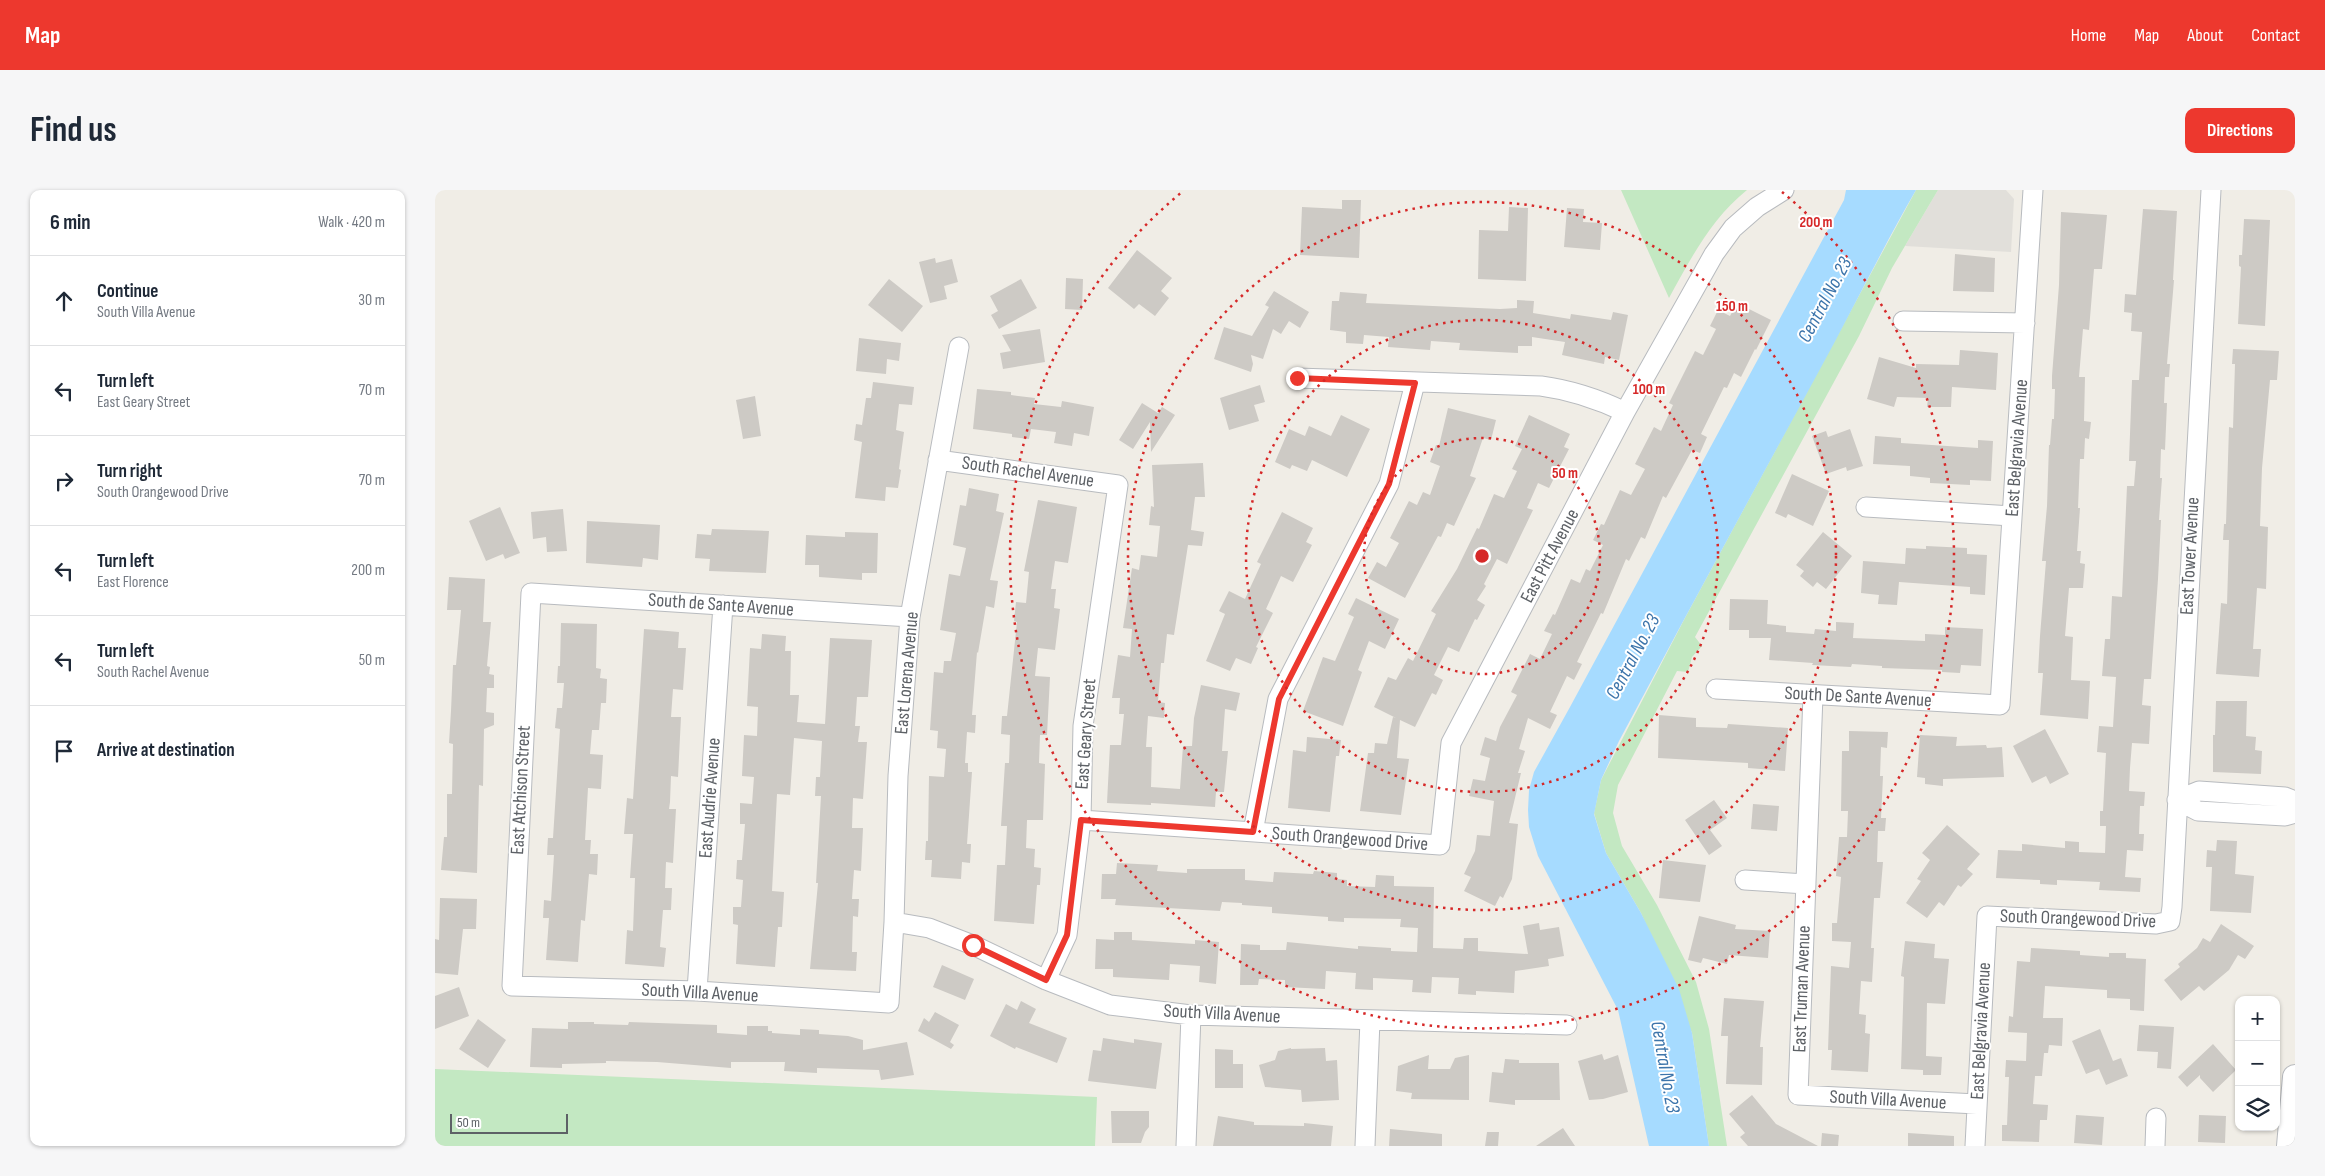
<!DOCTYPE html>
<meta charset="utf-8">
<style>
body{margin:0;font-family:"Sofia Sans Condensed",sans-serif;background:#f6f6f7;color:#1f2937}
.controls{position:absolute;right:15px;bottom:15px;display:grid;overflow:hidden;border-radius:10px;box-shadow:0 1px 4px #0004}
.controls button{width:45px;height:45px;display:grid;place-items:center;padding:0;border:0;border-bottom:1px solid #e0e1e3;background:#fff;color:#1f2937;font:25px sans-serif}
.scale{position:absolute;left:15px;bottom:12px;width:118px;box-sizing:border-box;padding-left:5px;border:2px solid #5d6166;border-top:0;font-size:14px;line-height:18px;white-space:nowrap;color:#5d6166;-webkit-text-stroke:4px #fff;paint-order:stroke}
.stop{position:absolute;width:15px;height:15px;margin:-11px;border:4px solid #ed382e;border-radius:50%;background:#fff}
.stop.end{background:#ed382e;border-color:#fff;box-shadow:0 1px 5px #0008}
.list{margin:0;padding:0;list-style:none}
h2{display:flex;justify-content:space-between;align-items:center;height:65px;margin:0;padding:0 20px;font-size:21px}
h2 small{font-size:16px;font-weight:400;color:#747a83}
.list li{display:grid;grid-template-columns:32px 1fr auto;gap:15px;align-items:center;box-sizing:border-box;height:90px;padding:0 20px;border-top:1px solid #e0e1e3}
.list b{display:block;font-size:19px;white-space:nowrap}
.list p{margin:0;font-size:16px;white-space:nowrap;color:#747a83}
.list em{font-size:16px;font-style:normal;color:#747a83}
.icon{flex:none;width:28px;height:28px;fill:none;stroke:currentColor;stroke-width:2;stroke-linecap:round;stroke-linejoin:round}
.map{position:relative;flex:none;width:1860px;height:956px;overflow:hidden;border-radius:10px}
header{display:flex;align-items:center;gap:30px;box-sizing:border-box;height:70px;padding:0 25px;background:#ed382e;color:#fff}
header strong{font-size:24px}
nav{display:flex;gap:28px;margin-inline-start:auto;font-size:18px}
.intro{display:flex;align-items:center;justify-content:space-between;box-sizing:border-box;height:120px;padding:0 30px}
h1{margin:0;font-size:35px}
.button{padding:12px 22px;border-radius:10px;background:#ed382e;color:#fff;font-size:18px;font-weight:700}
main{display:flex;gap:30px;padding:0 30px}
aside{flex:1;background:#fff;border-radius:10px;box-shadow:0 1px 4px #0004}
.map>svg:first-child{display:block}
</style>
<header>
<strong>Map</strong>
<nav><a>Home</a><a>Map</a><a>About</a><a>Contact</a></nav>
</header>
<div class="intro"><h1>Find us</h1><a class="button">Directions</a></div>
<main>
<aside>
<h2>6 min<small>Walk · 420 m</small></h2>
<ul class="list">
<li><svg class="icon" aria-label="ahead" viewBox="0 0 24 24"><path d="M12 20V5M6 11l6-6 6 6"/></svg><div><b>Continue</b><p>South Villa Avenue</p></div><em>30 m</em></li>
<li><svg class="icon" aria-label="left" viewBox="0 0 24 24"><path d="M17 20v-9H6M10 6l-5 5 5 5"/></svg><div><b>Turn left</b><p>East Geary Street</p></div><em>70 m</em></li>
<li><svg class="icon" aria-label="right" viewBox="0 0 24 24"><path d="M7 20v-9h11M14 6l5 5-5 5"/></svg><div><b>Turn right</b><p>South Orangewood Drive</p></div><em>70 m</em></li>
<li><svg class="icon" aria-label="left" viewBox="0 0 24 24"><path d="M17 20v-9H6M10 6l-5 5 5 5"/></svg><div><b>Turn left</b><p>East Florence</p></div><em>200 m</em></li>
<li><svg class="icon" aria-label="left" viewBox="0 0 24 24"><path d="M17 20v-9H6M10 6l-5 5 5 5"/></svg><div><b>Turn left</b><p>South Rachel Avenue</p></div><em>50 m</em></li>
<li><svg class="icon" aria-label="arrive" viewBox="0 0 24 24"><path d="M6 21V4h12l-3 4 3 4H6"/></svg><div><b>Arrive at destination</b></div></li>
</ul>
</aside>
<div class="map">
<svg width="1860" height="956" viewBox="0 0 1860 956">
<rect width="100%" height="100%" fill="#f0ede6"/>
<path fill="#e1dfda" d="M1503 0H1571L1579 9 1576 62 1470 56Z"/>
<path fill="#c3e8c2" d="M1186 0H1312C1276 29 1256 68 1234 108Z
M1481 0H1503L1457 78 1424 146 1260 447 1267 456 1257 467 1253 482 1242 481 1183 595 1178 623 1187 656 1222 715 1261 792 1274 839 1292 956H1274L1257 843 1206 723 1171 663 1159 623 1166 590 1251 426Z
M0 879 662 907 660 956H0Z"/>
<path fill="#a6dbff" d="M1411 0H1481C1447 59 1417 121 1384 181 1317 304 1250 427 1184 551L1166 590 1159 624 1171 663 1206 723 1244 799 1257 843 1274 956H1214L1183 820 1103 666 1094 637 1093 620 1094 600 1099 582 1135 517 1409 10Z"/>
<path fill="#cdcac5" d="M907 10H926L924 68 865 65 867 17 907 19Z
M1074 17 1093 18 1091 91 1043 89 1044 40 1073 41Z
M1132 18 1149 19 1148 32 1167 33 1165 60 1129 57Z
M1708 19 1742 21 1738 90H1739L1732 174H1735L1734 187H1730L1729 213H1732L1730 260 1726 259 1725 288H1727L1724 330H1726L1723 389 1716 489H1709L1707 515 1716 516 1714 554 1697 553 1695 578 1694 601 1710 602 1709 616H1705L1704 644H1709L1708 661 1692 660 1690 687 1706 688 1705 702 1664 700 1665 692 1622 690V695L1605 694V690L1561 688 1563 660 1587 661V654L1630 658V651L1644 652V662L1670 663 1671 636H1665V621H1668L1671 563 1662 562 1664 536 1678 537 1681 487 1667 486 1670 449H1675L1677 406 1687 407 1692 296H1699L1701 271H1694L1697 190H1704L1707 142 1696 141 1697 123 1689 122 1690 104 1701 105Z
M1626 22 1672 25 1667 79H1659L1654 140 1648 139 1644 187H1650L1649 231 1656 232 1654 249 1650 248 1649 269H1645L1643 318H1645L1642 361H1646L1645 373 1650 374 1648 398H1634L1630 446 1638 447 1636 490 1655 491 1653 529 1605 525 1608 483H1603L1605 446 1611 371H1607L1612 316 1614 255H1615L1617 229H1619L1620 199H1617V186L1624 95Z
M1809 29 1835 30 1830 136 1803 134 1806 77 1804 76V65H1807Z
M702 60 737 88 726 101 734 108 720 126 704 114 699 119 673 98Z
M1520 64 1560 68 1559 102 1518 101Z
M500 68 501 73 517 69 523 92 509 96 512 109 495 113 484 72Z
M631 88 648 89 647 120 630 119Z
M454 89 488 116 467 142 433 115Z
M586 89 602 118 564 139 556 125 563 121 555 106Z
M839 101 874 122 865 138 854 131 846 144 838 139 828 169 816 165 818 174 816 182 779 169 789 137 817 146 834 117 830 115Z
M905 102 932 104 931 113 1065 119 1082 118V110L1099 111 1098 123 1135 129 1136 124 1176 130 1178 122 1193 125 1184 170 1170 167 1169 174 1127 165 1130 152 1097 147V156H1083V163L1024 160 1025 153 996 151 995 160 953 157 954 147 929 145 928 154 911 153V142L895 140 897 111H904Z
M1302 113 1336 130 1321 160 1320 159 1306 187 1299 183 1292 198 1289 197 1266 244 1272 247 1265 263 1257 260 1231 308 1228 306 1210 349 1206 347 1194 371 1191 369 1168 424 1166 423 1142 472 1147 474 1139 490 1132 486 1115 522 1122 525 1115 539 1093 528 1084 559 1090 561 1083 583H1086L1074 633 1083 634 1077 689 1068 708 1065 706 1060 716 1029 701 1036 687 1029 684 1040 661 1042 645 1055 646 1059 611 1034 606 1038 589 1050 591 1055 568 1045 565 1050 547 1061 551 1065 537 1082 505 1076 502 1095 464 1105 469 1117 444 1109 441 1118 424 1120 425 1136 389 1145 393 1151 379 1155 381 1168 355 1158 350 1166 334 1169 335 1185 300 1196 305 1210 279 1200 274 1219 237 1226 241 1238 215 1234 213 1260 161 1268 165 1281 139 1275 136 1283 120 1295 126Z
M605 139 610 172 568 179 565 163 576 161 567 145Z
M424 148 466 153 464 171 452 169 451 184 421 181Z
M1798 159 1844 161 1842 190H1835L1827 278 1825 336 1833 337 1831 399 1822 398 1818 459H1826L1824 487 1781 484 1786 413 1792 414 1794 350H1788L1789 334H1791L1794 237 1798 238 1800 174H1797Z
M1525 160 1563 163 1561 200 1517 197 1516 217H1492L1493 208 1462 207 1459 217 1432 209 1444 167 1481 178V174L1524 175Z
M438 192 479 197 477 215 464 214 461 240 469 242 464 279 466 280 463 298 451 297 450 311 420 308 427 252 419 250 421 234 427 235 431 208H436Z
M825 195 830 212 819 215 824 231 794 240 785 208Z
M542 199 576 202V205L600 208 599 214 626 217 627 211 659 217 654 246 639 243 637 256 619 253 621 242 596 239 594 249 577 247V244L538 239Z
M320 206 326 246 308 249 301 210Z
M707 213 723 223 727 217 740 225 716 262 715 232 698 259 684 250Z
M1013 218 1061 230 1056 250 1048 248 1035 286 1041 288 1019 336 1012 333 1006 347 1003 346 970 408 933 388 942 372 951 377 964 353 955 348 974 311 982 315 988 302 995 305 1005 276 995 272 1001 255 1004 256Z
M906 225 935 239 912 287 877 270 872 281 857 275 855 279 840 272 854 239 870 246 874 236 896 246Z
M1094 225 1135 244 1129 257 1134 259 1114 298 1103 293 1092 318 1098 320 1072 374 1062 369 1049 394 1051 396 1042 410 1050 415 1042 430 1040 429 1024 462 1013 457 999 485 1008 490 1001 505 997 503 980 537 965 530 962 568 974 569 966 625 925 621 933 563H939L940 553 952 554 958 527 961 528 939 517 953 487 961 490 973 468 978 471 1001 424 996 421 1022 379 1042 338 1044 339 1059 304 1069 308 1082 281 1077 279 1087 259 1080 256Z
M1415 239 1428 276 1412 281 1411 277 1391 284 1377 246 1391 241 1393 247Z
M1440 246 1466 248V253L1543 258V250L1558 251 1556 291 1535 290V295L1495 293V288L1475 286V276L1438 274Z
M768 273 770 307H760L756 340 769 342 767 356 753 355 739 445 732 444 729 473H726L723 512 730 513 729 528 713 526 711 557H717L716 597 745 599 748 556H757L759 528 766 495 805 503 801 521 790 519 787 561H793L789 602H781L780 617 716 613V615L672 613 675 555H686L689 524H684L685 508H677L683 465 695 467 697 439 688 438 697 378 704 380 706 365 722 367 725 336 714 335 716 316 719 317 717 275Z
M1357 284 1394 301 1378 336 1353 324 1351 328 1340 323Z
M534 298 564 304 561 321 569 323 555 390 563 391 559 418 551 416 543 463 542 462 537 525H541L540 543 532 542 530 573H533V582H537L532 654H536L535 673 527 672 526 689 496 687 497 670H490L491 651H493L494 586 509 587 511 559 502 558 503 541 495 540 499 482 508 483 509 471H516L521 443 505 440 514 384 525 386 531 358 518 355 525 315 531 316Z
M603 310 642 317 633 373 620 371 616 399H621L619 418 625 419 620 460 603 458 600 486 615 487 612 545H605L604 573 610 574 608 630H592L591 658 600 659 599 677 606 678 605 695H602L599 734 559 731 562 675H570L572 636H566L570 573H574L575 545 566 544 567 526H572L582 432 579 431 581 412 591 413 594 382 589 381Z
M65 317 85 363 70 369 68 364 51 371 34 331Z
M128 319 132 361 112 362 111 347 98 349 96 322Z
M847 322 878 338 871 352 877 355 858 392 846 386 831 419 838 423 821 457 823 458 816 474 801 468 795 481 771 471 790 424 784 421 794 401 810 409 826 374 822 372Z
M152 331 225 335 223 370 208 368 207 377 151 373Z
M277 339 334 341 331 383 274 381 275 369 260 368 262 344 276 345Z
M410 342 443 343 442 383H427V390L384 387V375H370L371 345 410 347Z
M1388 342 1417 366 1391 399 1382 392 1378 397 1365 386 1369 381 1361 375Z
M1491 356 1532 358V364L1552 365 1550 405 1535 404V397L1464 392 1462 415 1443 414 1444 405 1426 403 1428 371 1470 374 1471 358 1491 359Z
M14 387 50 389 48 432H56L52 476 55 477 54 484 59 485V498H52L51 522 59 523V535L49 539 48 596 44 595 42 683 6 680 9 647H12V604H17L18 554 14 553 16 521 18 475H21L26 420H12Z
M921 408 964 429 950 459 934 451 923 480 927 482 908 536 868 521 888 467 900 471 919 427 913 424Z
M1295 409 1333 410 1332 434 1351 436V442L1379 444 1380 439 1401 441V432L1419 433 1418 448 1490 451V444L1510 445V437L1548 439 1546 476 1526 475 1525 483 1507 482V480L1447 478V476L1417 474 1416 477 1377 475 1378 473 1334 470 1336 448H1314V440H1294Z
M126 433 162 434 161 478 166 479 165 488 172 489 171 513H166L164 540H157L155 564 168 565 166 599 153 598 150 650H156L155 664H163L162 685 154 684 150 731 146 730 143 772 111 770 114 728H108L109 710 116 711 118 681 119 665H112L113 648H118L125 539 120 538 122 518H127L129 493H122L123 476H125Z
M209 439 244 442 243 458H251L248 500 238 499 236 527H246L243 587 236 586 235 612 234 619H241L238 673 231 672 230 698H237L236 720H228L225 757 231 758 229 777 190 774 192 740 198 741 200 688H195L198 644H189L192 608 198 609Z
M327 444 351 446 350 461H356L355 505H364L362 532 390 534 395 448 437 450 433 507H422L420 536H425L423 552H432L428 609 418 608 417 638H428L426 681 419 680 417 709H424L423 727 418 726 417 762H422L421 781 375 779 383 693H381L386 606H380L381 587H385L387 551 359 548 355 605 342 604 337 701 349 702 347 737H343L340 777 301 774 303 735 298 734V717H306L308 690 301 689 302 670H307L310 634H305V613L317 614 319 587 307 586 309 545 322 546 323 517 312 516 315 458 326 459Z
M1781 511H1812L1811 546 1821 547 1820 560 1827 561 1826 584 1778 582V545H1780Z
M1224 525 1261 528V537L1292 538 1293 534 1353 538 1350 581 1313 578V573L1223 568Z
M1610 539 1634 584 1615 594 1611 586 1597 593 1578 556Z
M1414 541 1453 542 1452 558 1446 557 1445 586H1448L1446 628H1451L1450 641H1443L1442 672H1448L1445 708H1439L1436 758H1439L1437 792 1426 791 1424 824 1431 825 1430 843 1435 844 1433 882 1396 880 1397 860H1393L1396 776 1414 778 1416 752 1397 751V733H1402L1406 687 1401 686 1404 647H1412L1413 621H1406L1407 561H1414Z
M1485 545 1522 547 1521 556 1551 555 1552 558 1567 557 1569 587 1508 589V596L1490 594V588L1482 587Z
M872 547 906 550 904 566H901L895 622 853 618 858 560 871 562Z
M1279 610 1292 628 1275 640 1287 656 1274 665 1250 630Z
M1318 614 1344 616 1342 641 1316 639Z
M1512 635 1545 664 1532 679 1538 684 1526 697 1523 695 1509 716 1504 712 1492 728 1471 713 1486 691 1482 689 1495 670 1487 663Z
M1782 650 1802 651 1800 684 1819 686 1816 723 1775 721 1777 677H1771L1772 660 1781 661Z
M1228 670 1271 675 1265 712 1224 708Z
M682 673 723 675 722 681 752 683V679H810V690L838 692 839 682 878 684 879 681 902 683V689L912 690V696L940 697 941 685 959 686V696L999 697 998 758 1028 759 1029 748H1043V761L1093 764 1088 736 1104 733 1105 740 1124 737 1129 766 1113 769 1114 776 1080 781 1079 803 1041 801V805L1023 804 1024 788 997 787 996 803 977 802 978 790 938 788V800L920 799 921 783 891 781 890 799 850 797V790L824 789 823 795H805L806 754 825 755V760H851L852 752 923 759V756L956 758V761L982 762 983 738 965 737 966 729 909 728V732L893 731V727L837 723V717L807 715V713L787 712 785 721 680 715 681 709H666L667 684H681Z
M5 708 42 709 41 739H28L23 785 0 783V749L4 750Z
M1264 726 1301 735 1300 739 1335 741 1333 768 1294 765 1292 774 1268 768 1266 773 1253 770Z
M1786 734 1819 756 1810 769 1803 765 1794 780 1769 801 1764 796 1746 811 1729 790 1745 777 1743 774 1762 758 1768 748 1775 752Z
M679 742H697V750L760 754V750L784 752 781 794 764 792 765 776 735 774 734 790 678 787V779H660L661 749 679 750Z
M1470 751 1500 754 1499 768 1514 769 1510 814 1492 813 1491 866 1507 867 1506 885H1488V880L1466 879 1469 787 1466 786Z
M1596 758 1645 761V765L1674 767V763H1691V768L1711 769 1709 821 1695 820V809L1672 808V800L1610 796 1608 828H1628L1627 856 1614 855 1613 863H1609L1607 886H1600L1598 914 1613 915 1612 930H1605L1604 952 1567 951V935H1572L1574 887H1570L1571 870 1591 871 1592 843 1573 842 1574 826 1578 827 1582 771 1595 772Z
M507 775 539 789 530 810 498 797Z
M24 797 34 826 0 839V806Z
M1289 808 1329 811 1325 857H1328L1327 895 1291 894 1293 846H1286Z
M586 811 601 819 594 833 632 848 622 873 581 857 580 859 555 846 571 814 582 820Z
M500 822 524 835 515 852 519 855 516 859 483 841 489 828 494 832Z
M43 829 71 850 53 878 24 859Z
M133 832H159V834L193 835 194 832 282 835V843L312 845V836H333V841H337V843L365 845V839L384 840V844L413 846 428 850V860L472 852 479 885 446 890 444 880 382 878V883L349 881 350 872H296V878L222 872 171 871V873L127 874V878L95 877 97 838 133 839Z
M1704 835 1739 837 1736 879 1722 878 1723 862 1702 861Z
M1665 839 1678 871 1686 868 1693 886 1671 895 1664 879 1651 884 1637 851Z
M668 848 699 853V849L727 853 721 899 653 891 658 860 666 861Z
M1778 854 1801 880 1778 902 1765 888V885L1752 897 1743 887Z
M856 858V859L890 858 891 871 902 870 904 910 867 912 866 900 830 897 824 875 840 870 843 861Z
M780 859 798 860V874H808V898H780Z
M1167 864 1169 870 1183 865 1193 902 1168 909 1154 910 1143 871Z
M994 865 993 879H1015L1020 868 1034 865V910L976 909 977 903 961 901 963 876Z
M1070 869 1084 870V873H1124L1125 910H1080V915L1054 912 1057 882 1068 883Z
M1317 905 1341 934 1383 956H1313L1305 947 1310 943 1294 924Z
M676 921H714V937L710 942 706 953H677Z
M1641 925 1669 927 1667 955 1639 953Z
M1764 925 1791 926 1790 953 1763 952Z
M783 926 819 932V935L869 936V933L898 936 896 956H778Z
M1128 938 1140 956H1101Z
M955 939 1007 944V956H954Z
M1052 942H1064L1063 956H1050Z
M1387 943 1404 945 1403 956H1386Z
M1473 943 1519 946V956H1473Z"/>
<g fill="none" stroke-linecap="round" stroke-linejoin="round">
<defs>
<path id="minor" d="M1468 131 1590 133
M862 188 1106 196C1136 200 1163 209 1190 222
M503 270 683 295 648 536 646 630 632 745 611 790
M1431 317 1577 326
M475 427 96 403 77 796 262 801 454 813 459 732 463 586 475 427 524 157
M1281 499 1565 515 1598 0
M1378 505 1363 905 1542 914
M1742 610 1763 621 1850 626 1860 623
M1742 610 1764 601 1850 607 1860 611
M646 630 1005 655 1016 553 1190 222 1279 64 1298 38 1322 17 1349 0
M818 642 843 509 954 294 980 193
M1310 690 1371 694
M459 732 494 738 538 755 611 790 675 815 756 825 1132 835
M262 801 288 415
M751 956 756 825
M930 956 935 830
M1540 956 1552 726 1721 734 1735 731 1737 717 1776 0
M1720 956 1721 928"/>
<path id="tertiary" d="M1854 956 1860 887"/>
</defs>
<use href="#minor" stroke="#b8bbbf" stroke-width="21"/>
<use href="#tertiary" stroke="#b8bbbf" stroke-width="26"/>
<use href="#minor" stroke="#fff" stroke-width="19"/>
<use href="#tertiary" stroke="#fff" stroke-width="24"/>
</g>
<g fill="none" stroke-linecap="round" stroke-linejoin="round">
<path stroke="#ed382e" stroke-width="6" d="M538 755 611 790 632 745 646 630 818 642 844 509 954 294 980 193 862 188"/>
</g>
<g fill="none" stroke="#d62828" stroke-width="2.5" stroke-dasharray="2.5 5">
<circle cx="1047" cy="366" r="118"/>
<circle cx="1047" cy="366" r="236"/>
<circle cx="1047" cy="366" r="354"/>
<path d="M1347 2A472 472 0 1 1 747 2"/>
</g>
<g text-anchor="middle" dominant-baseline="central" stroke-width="4" stroke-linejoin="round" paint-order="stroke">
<g font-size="19" fill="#5d6166" stroke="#fff">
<text transform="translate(1582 258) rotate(-86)">East Belgravia Avenue</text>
<text transform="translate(593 282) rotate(8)">South Rachel Avenue</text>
<text transform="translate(1115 366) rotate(-62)">East Pitt Avenue</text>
<text transform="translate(1755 366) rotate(-87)">East Tower Avenue</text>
<text transform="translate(286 415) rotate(4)">South de Sante Avenue</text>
<text transform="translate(472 483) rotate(-85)">East Lorena Avenue</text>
<text transform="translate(1423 507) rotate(3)">South De Sante Avenue</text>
<text transform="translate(651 544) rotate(-86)">East Geary Street</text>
<text transform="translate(86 600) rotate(-87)">East Atchison Street</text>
<text transform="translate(275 608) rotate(-86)">East Audrie Avenue</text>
<text transform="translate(915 649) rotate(4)">South Orangewood Drive</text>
<text transform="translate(1643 729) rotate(2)">South Orangewood Drive</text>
<text transform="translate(1367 799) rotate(-88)">East Truman Avenue</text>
<text transform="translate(265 803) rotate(3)">South Villa Avenue</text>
<text transform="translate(787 824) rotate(3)">South Villa Avenue</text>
<text transform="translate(1546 841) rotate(-87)">East Belgravia Avenue</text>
<text transform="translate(1453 910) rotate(3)">South Villa Avenue</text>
</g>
<g font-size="20" font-style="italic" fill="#3d75ab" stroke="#fff">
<text transform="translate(1390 110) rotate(-62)">Central No. 23</text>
<text transform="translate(1198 467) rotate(-62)">Central No. 23</text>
<text transform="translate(1230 877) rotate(80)">Central No. 23</text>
</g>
</g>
<circle cx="1047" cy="366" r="8" fill="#d62828" stroke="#fff" stroke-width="2.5"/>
<g font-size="15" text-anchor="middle" font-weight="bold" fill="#d62828" stroke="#fff" stroke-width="4" stroke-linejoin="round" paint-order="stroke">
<text x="1381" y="37">200 m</text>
<text x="1297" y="121">150 m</text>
<text x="1214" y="204">100 m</text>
<text x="1130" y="288">50 m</text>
</g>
</svg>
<div class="controls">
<button>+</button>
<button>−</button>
<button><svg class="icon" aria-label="layers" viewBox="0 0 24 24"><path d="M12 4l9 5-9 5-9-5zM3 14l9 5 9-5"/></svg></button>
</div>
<div class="scale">50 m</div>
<div class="stop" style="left:538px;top:755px"></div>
<div class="stop end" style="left:862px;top:188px"></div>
</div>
</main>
